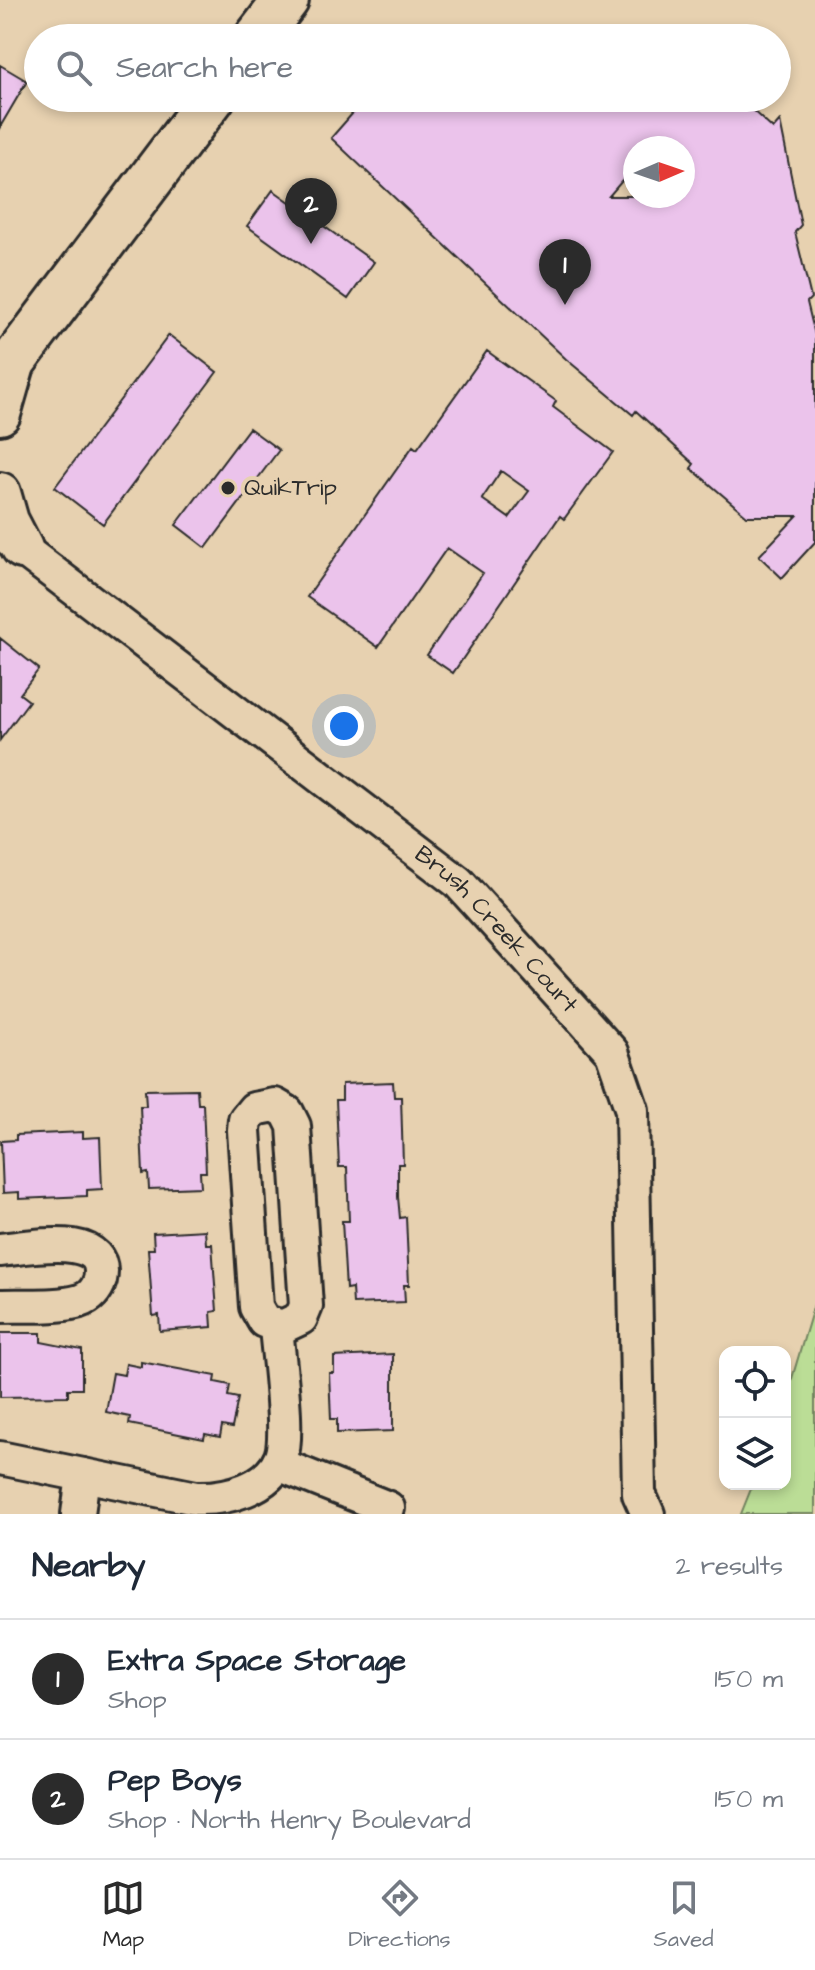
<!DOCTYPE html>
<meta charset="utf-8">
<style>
body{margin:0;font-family:"Architects Daughter",sans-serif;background:#f6f6f7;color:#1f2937}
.controls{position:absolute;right:24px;bottom:24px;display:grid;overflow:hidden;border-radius:16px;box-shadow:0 4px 12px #0003}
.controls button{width:72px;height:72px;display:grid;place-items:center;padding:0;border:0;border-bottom:2px solid #e0e1e3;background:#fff;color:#1f2937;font:40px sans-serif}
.compass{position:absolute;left:623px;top:136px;width:72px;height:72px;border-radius:50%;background:#fff;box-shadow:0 4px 12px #0003;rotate:88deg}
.you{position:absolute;left:344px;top:726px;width:28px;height:28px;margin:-20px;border:6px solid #fff;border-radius:50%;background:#1a73e8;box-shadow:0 0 0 12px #1a73e833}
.badge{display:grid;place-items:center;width:52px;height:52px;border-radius:50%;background:#2b2b2b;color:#fff;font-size:26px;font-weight:700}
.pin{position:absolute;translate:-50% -66px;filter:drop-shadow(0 2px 4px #0008)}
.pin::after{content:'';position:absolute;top:42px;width:28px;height:24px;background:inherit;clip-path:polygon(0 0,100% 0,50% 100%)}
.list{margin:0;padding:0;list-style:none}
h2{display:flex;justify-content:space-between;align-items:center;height:104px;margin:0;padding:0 32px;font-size:34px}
h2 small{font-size:26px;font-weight:400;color:#747a83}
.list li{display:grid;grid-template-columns:52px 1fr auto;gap:24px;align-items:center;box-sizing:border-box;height:120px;padding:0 32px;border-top:2px solid #e0e1e3}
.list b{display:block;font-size:30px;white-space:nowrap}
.list p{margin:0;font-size:26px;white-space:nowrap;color:#747a83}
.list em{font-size:26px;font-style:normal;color:#747a83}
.icon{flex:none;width:44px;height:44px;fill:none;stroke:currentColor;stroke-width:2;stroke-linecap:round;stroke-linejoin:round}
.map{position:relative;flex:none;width:815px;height:1514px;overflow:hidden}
.search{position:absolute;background:#fff;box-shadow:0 4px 12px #0003;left:24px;right:24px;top:24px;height:88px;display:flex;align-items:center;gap:20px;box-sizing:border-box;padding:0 28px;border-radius:44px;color:#747a83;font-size:30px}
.sheet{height:344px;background:#fff}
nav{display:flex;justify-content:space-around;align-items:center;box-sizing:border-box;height:112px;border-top:2px solid #e0e1e3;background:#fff;font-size:22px;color:#747a83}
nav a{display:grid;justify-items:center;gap:4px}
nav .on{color:#2b2b2b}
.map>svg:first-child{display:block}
</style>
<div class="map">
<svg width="815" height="1514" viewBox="0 0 815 1514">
<rect width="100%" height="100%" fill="#e7d1b0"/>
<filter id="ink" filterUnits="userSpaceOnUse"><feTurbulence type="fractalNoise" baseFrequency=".0125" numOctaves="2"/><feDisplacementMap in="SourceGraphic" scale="16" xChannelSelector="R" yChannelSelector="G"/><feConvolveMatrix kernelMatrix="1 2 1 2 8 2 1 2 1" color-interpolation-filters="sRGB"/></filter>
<g filter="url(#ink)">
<path fill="#bbdd96" stroke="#738460" stroke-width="2" d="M815 1301V1514H741L753 1484H785V1402Z"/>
<path fill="#ebc3eb" stroke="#2b2b2b" stroke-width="2" fill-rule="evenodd" d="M0 65 27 81 0 127Z
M366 98H739L773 129 780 121 801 225 795 232 811 298 807 302 815 335V542L782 578 759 556 797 516H747L691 468 694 464 636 411 633 415 566 359 331 138ZM635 148H683V196H609L635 166Z
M273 190 374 262 348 299 247 226Z
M169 335 217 372 103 524 55 487Z
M487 351 556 401 553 407 613 452 564 519 560 516 453 673 427 655 483 573 447 548 378 647 307 597 413 446 417 449ZM501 471 529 491 509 518 482 499Z
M249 428 279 450 206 548 176 525Z
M0 638 39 669 20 694 29 701 0 740Z
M393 1082 394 1097H401L403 1164H398V1197L400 1218 406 1217 409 1285H404L405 1302 353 1304 352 1288 346 1289 342 1221H349L347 1167H339L336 1100H342V1084Z
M197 1089 198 1104H203L206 1172H200L201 1187 149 1189 148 1173 143 1174 140 1106H146L145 1090Z
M83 1132V1138L100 1137 102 1189 87 1190V1196L19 1199V1192L3 1193 1 1141 16 1140V1135Z
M205 1230 206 1244H212L217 1311 211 1312 212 1327 160 1331 159 1315 153 1316 148 1249H154L153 1233Z
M0 1333H41V1342L82 1350V1389H68V1396L0 1397Z
M393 1354V1431L337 1433V1419H331L329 1373H334V1357Z
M141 1362 216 1376 215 1382 230 1385 228 1396 238 1398 232 1428 222 1426 220 1437 205 1434 204 1439 129 1424 130 1417 106 1412 113 1373 124 1375 126 1364 141 1367Z"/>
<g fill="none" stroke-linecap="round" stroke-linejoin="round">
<defs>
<g id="minor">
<path id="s1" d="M4 535 458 882 612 1052 632 1110 639 1494 648 1514"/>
<path d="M275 1105 287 1112 294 1126 306 1306 301 1318 282 1327 264 1321 256 1307 244 1130 245 1120 254 1109Z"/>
<path d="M0 1250C26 1248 111 1229 100 1280 97 1290 90 1298 80 1301 56 1308 25 1305 0 1306"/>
<path d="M0 1458 196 1498C226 1499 269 1489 281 1457 290 1434 278 1355 276 1327"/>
<path d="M278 1464 388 1508"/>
<path d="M78 1514 83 1475"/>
</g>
<path id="major" d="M0 414 16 358
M0 493 8 521 22 548"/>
<path id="highway" d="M257 38 286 0
M0 379 212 98"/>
</defs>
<use href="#minor" stroke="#2b2b2b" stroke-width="38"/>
<use href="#major" stroke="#2b2b2b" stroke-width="46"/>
<use href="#highway" stroke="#2b2b2b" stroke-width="50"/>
<use href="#minor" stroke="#e7d1b0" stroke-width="32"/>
<use href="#major" stroke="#e7d1b0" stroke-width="40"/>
<use href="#highway" stroke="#e7d1b0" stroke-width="44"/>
</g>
</g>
<circle fill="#2b2b2b" stroke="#e7d1b0" stroke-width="3" cx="228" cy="488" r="8"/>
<g text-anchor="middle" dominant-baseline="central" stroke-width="8" stroke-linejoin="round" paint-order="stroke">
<g font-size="24" fill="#2b2b2b" stroke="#e7d1b0" text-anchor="start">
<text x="244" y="488">QuikTrip</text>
</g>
<g font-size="24" fill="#2b2b2b" stroke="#e7d1b0">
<text stroke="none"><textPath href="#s1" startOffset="632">Brush Creek Court</textPath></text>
</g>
</g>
</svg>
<div class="controls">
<button><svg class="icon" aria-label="locate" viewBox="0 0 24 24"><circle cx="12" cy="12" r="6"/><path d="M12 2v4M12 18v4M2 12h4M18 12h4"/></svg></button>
<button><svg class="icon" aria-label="layers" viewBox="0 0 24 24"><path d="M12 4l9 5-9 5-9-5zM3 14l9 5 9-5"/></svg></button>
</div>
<svg class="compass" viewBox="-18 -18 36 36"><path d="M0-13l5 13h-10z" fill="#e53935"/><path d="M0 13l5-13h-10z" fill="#747a83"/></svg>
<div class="you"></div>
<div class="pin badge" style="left:565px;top:305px">1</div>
<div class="pin badge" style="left:311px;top:244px">2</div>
<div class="search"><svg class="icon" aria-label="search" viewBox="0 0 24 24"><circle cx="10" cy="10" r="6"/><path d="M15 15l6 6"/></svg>Search here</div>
</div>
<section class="sheet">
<h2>Nearby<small>2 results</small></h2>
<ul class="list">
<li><span class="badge">1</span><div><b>Extra Space Storage</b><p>Shop</p></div><em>150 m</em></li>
<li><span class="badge">2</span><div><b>Pep Boys</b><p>Shop · North Henry Boulevard</p></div><em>150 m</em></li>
</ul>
</section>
<nav>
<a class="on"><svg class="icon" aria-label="map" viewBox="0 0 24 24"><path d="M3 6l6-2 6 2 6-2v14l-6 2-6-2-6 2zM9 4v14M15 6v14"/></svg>Map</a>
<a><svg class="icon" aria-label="directions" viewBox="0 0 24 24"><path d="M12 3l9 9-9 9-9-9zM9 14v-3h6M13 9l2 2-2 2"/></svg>Directions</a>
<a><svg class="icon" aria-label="saved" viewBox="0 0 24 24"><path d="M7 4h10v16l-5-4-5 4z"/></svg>Saved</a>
</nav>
